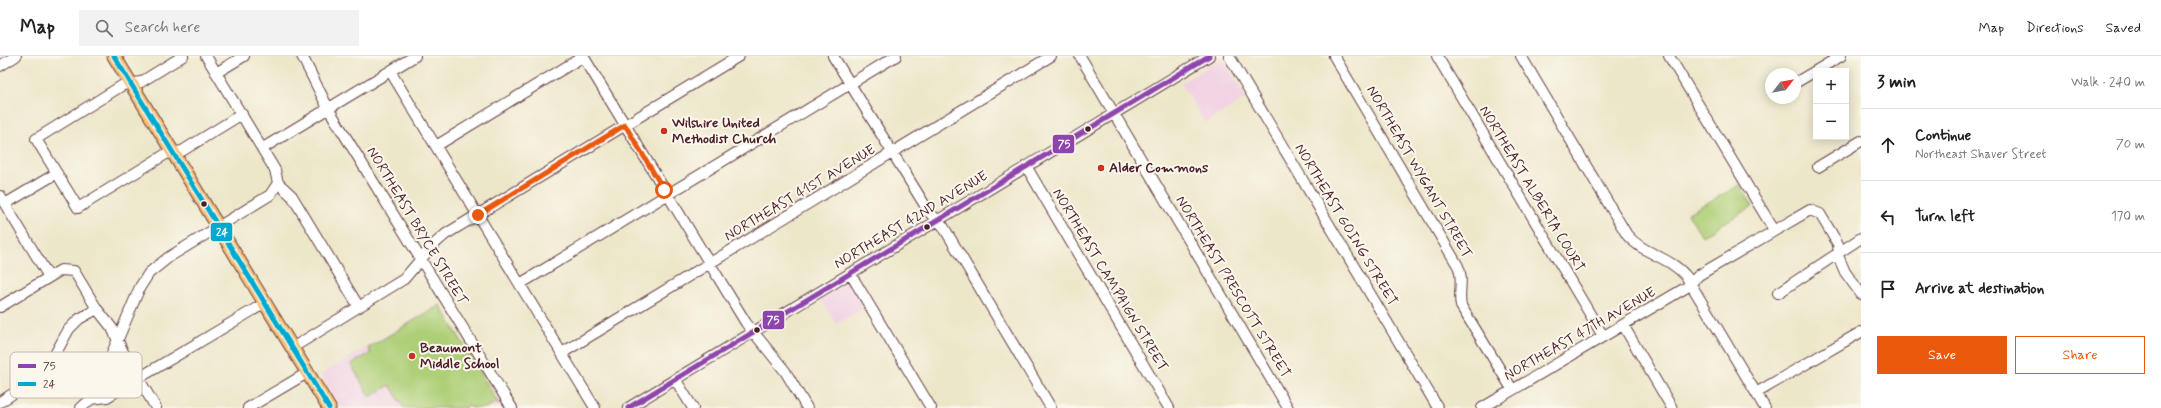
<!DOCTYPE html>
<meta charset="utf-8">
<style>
body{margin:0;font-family:Mynerve,sans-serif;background:#f2f2f2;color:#222}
.controls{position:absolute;right:12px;top:12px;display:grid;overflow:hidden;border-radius:0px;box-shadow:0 2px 10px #0003}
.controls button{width:36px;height:36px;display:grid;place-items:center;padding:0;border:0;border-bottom:1px solid #e0e0e0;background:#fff;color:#222;font:20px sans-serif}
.compass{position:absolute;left:1765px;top:12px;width:36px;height:36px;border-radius:50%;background:#fff;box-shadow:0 2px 10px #0003;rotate:59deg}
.stop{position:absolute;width:12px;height:12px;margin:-9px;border:3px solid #ea580c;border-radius:50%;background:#fff}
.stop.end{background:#ea580c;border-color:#fff;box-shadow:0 1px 4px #0008}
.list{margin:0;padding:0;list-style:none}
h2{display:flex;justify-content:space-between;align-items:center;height:52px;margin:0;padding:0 16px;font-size:17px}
h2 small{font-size:13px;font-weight:400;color:#767676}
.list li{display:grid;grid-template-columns:26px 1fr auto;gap:12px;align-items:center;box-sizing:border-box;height:72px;padding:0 16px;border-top:1px solid #e0e0e0}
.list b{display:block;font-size:15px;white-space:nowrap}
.list p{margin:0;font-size:13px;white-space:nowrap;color:#767676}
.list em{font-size:13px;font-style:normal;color:#767676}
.actions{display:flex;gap:8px;padding:12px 16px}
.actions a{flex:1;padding:9px 0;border:1px solid #ea580c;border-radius:0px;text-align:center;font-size:14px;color:#ea580c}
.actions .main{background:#ea580c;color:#fff}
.icon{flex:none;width:22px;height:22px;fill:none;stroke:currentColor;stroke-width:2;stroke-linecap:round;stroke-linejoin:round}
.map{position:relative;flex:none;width:1861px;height:352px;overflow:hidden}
header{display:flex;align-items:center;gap:24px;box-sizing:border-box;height:56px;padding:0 20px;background:#fff;border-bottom:1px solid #e0e0e0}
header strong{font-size:19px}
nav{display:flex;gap:22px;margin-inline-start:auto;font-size:14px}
.search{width:280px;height:36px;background:#f2f2f2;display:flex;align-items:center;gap:10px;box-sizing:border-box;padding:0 14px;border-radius:0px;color:#767676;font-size:15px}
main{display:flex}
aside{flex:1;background:#fff}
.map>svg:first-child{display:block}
</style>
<header>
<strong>Map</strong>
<div class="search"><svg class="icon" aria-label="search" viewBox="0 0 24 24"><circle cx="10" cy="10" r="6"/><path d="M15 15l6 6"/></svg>Search here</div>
<nav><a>Map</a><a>Directions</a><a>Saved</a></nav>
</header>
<main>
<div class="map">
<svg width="1861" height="352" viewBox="0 0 1861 352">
<rect width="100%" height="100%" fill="#fbf7ec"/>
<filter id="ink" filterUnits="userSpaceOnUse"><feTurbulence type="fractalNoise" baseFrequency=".025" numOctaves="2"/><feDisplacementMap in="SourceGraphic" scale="8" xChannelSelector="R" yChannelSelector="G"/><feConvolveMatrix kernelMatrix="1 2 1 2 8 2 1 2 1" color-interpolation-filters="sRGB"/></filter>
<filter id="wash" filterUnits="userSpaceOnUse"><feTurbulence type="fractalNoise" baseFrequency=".012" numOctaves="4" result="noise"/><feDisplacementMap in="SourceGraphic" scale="16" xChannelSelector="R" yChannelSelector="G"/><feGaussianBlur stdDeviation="0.9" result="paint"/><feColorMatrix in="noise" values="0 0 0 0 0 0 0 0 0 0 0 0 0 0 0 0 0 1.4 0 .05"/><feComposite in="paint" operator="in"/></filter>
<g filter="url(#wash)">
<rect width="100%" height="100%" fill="#ede7ca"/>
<path fill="#f1d0e4" d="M1222 2 1246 42 1205 67 1181 27Z
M848 225 864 252 836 268 820 242Z
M439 248 503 352H341L321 319Z"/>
<path fill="#aecf77" stroke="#7c7751" d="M1740 129 1753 150 1702 180 1688 157Z
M440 249 499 348 498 349 496 346 486 352H471L469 349 465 352H404L390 329 370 341 351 308 371 297 368 292Z"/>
</g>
<g filter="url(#ink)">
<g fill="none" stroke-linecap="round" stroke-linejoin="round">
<defs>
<path id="minor" d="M183 0 141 26 123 29 36 83 78 152 166 98 182 95 242 58
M302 0 328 52 512 352
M583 0 746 267 785 315 807 352
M833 0 929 156 943 170 1051 352
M1080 0 1288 352
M1229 0 1438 352
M1334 0 1458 210C1464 223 1458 237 1461 250L1512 333
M1437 0 1603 280
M1521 0 1627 179C1643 198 1670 201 1686 220L1765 352
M1669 0 1774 174
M0 10 16 0
M390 15 595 352
M216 17 244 0
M1795 27 1841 0
M436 90 584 0
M263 92 415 0
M1026 110 1169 352
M1818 111 1861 85
M278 127 292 140 359 251
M0 140 49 221
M5 148 57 117
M850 217 931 352
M520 228 896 0
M1778 237 1861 182
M0 251 61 214 74 215 97 253 112 272 123 296 156 352
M1623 269 1672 352
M292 292 404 223 433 189 446 178 739 0
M562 297 1051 0
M675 323 693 352
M1756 337 1861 276
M91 343 107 341 112 338 265 247
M0 346 31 326 47 313 69 273 79 263 97 253
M81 352 91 343 99 328 140 231 149 217 169 201 270 139 278 127 275 114 206 0
M248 352 307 317
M628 352 1209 0
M1482 352 1687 231 1699 219 1810 154 1820 158 1838 188 1839 202 1845 216 1861 238"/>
<path id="major" d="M114 0 329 352"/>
</defs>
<use href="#minor" stroke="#623d43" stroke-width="12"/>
<use href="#major" stroke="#623d43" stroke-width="15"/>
<use href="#minor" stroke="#fff" stroke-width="10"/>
<use href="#major" stroke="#fcbd6f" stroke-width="13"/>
<defs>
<path id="bus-1" d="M628 352 1209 0"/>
<path id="bus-2" d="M114 0 329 352"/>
</defs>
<use href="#bus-1" stroke="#fbf7ec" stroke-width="8"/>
<use href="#bus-2" stroke="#fbf7ec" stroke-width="8"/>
<use href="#bus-1" stroke="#8e44ad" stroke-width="5"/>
<use href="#bus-2" stroke="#00a9ce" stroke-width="5"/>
</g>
</g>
<g fill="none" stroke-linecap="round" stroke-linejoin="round" filter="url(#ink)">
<path stroke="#ea580c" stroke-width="5" d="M478 159 625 69 664 134"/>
</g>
<g fill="#4a1f2b" stroke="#fbf7ec" stroke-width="1.5">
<circle cx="1088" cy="73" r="3.5"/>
<circle cx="204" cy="148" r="3.5"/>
<circle cx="927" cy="171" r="3.5"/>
<circle cx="757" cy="274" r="3.5"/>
</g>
<g fill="#c8321e" stroke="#fbf7ec" stroke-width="1.5">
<circle cx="664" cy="75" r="4"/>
<circle cx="1101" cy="112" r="4"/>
<circle cx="412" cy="300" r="4"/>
</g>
<g text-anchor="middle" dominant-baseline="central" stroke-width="4" stroke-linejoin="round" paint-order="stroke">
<g font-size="14" font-weight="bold" fill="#4a1f2b" stroke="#fbf7ec" text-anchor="start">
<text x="672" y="67">Wilshire United<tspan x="672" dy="16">Methodist Church</tspan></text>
<text x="1109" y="112">Alder Commons</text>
<text x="420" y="292">Beaumont<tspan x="420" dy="16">Middle School</tspan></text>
</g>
<g font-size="14" fill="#4a1f2b" stroke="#fbf7ec">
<text transform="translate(1419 116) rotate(60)">NORTHEAST WYGANT STREET</text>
<text transform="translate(1532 133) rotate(59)">NORTHEAST ALBERTA COURT</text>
<text transform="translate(800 137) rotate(-31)">NORTHEAST 41ST AVENUE</text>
<text transform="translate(911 164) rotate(-31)">NORTHEAST 42ND AVENUE</text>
<text transform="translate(1346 169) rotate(59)">NORTHEAST GOING STREET</text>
<text transform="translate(417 170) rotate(59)">NORTHEAST BRYCE STREET</text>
<text transform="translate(1110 224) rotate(59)">NORTHEAST CAMPAIGN STREET</text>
<text transform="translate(1233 231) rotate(59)">NORTHEAST PRESCOTT STREET</text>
<text transform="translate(1580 278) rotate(-30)">NORTHEAST 47TH AVENUE</text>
</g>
</g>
<rect x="10" y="296" width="132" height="46" rx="6" fill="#fbf7ec" stroke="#c6b6b2" stroke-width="1"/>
<rect x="18" y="308" width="18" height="4" fill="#8e44ad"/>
<rect x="18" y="326" width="18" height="4" fill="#00a9ce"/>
<g font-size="11" fill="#4a1f2b">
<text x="43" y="314">75</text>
<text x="43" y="332">24</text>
</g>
<g stroke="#fbf7ec" stroke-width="1.5">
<rect x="1052" y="78" width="23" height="20" rx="4" fill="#8e44ad"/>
<rect x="210" y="166" width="23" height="20" rx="4" fill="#00a9ce"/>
<rect x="762" y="254" width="23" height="20" rx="4" fill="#8e44ad"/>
</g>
<g font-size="11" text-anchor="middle" font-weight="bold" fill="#fff">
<text x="1064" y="92">75</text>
<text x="222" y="180">24</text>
<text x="773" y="268">75</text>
</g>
</svg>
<div class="controls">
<button>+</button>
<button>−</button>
</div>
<svg class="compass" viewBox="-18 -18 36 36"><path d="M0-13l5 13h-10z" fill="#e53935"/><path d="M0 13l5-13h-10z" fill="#767676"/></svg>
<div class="stop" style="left:664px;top:134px"></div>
<div class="stop end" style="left:478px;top:159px"></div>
</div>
<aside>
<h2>3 min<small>Walk · 240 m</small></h2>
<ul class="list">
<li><svg class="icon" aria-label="ahead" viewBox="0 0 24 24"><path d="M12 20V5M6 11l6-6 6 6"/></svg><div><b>Continue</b><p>Northeast Shaver Street</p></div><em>70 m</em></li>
<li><svg class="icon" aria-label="left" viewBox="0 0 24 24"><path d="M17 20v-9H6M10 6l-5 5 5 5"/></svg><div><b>Turn left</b></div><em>170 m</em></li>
<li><svg class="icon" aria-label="arrive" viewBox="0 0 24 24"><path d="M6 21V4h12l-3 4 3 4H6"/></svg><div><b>Arrive at destination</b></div></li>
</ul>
<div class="actions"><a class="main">Save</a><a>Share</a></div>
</aside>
</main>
